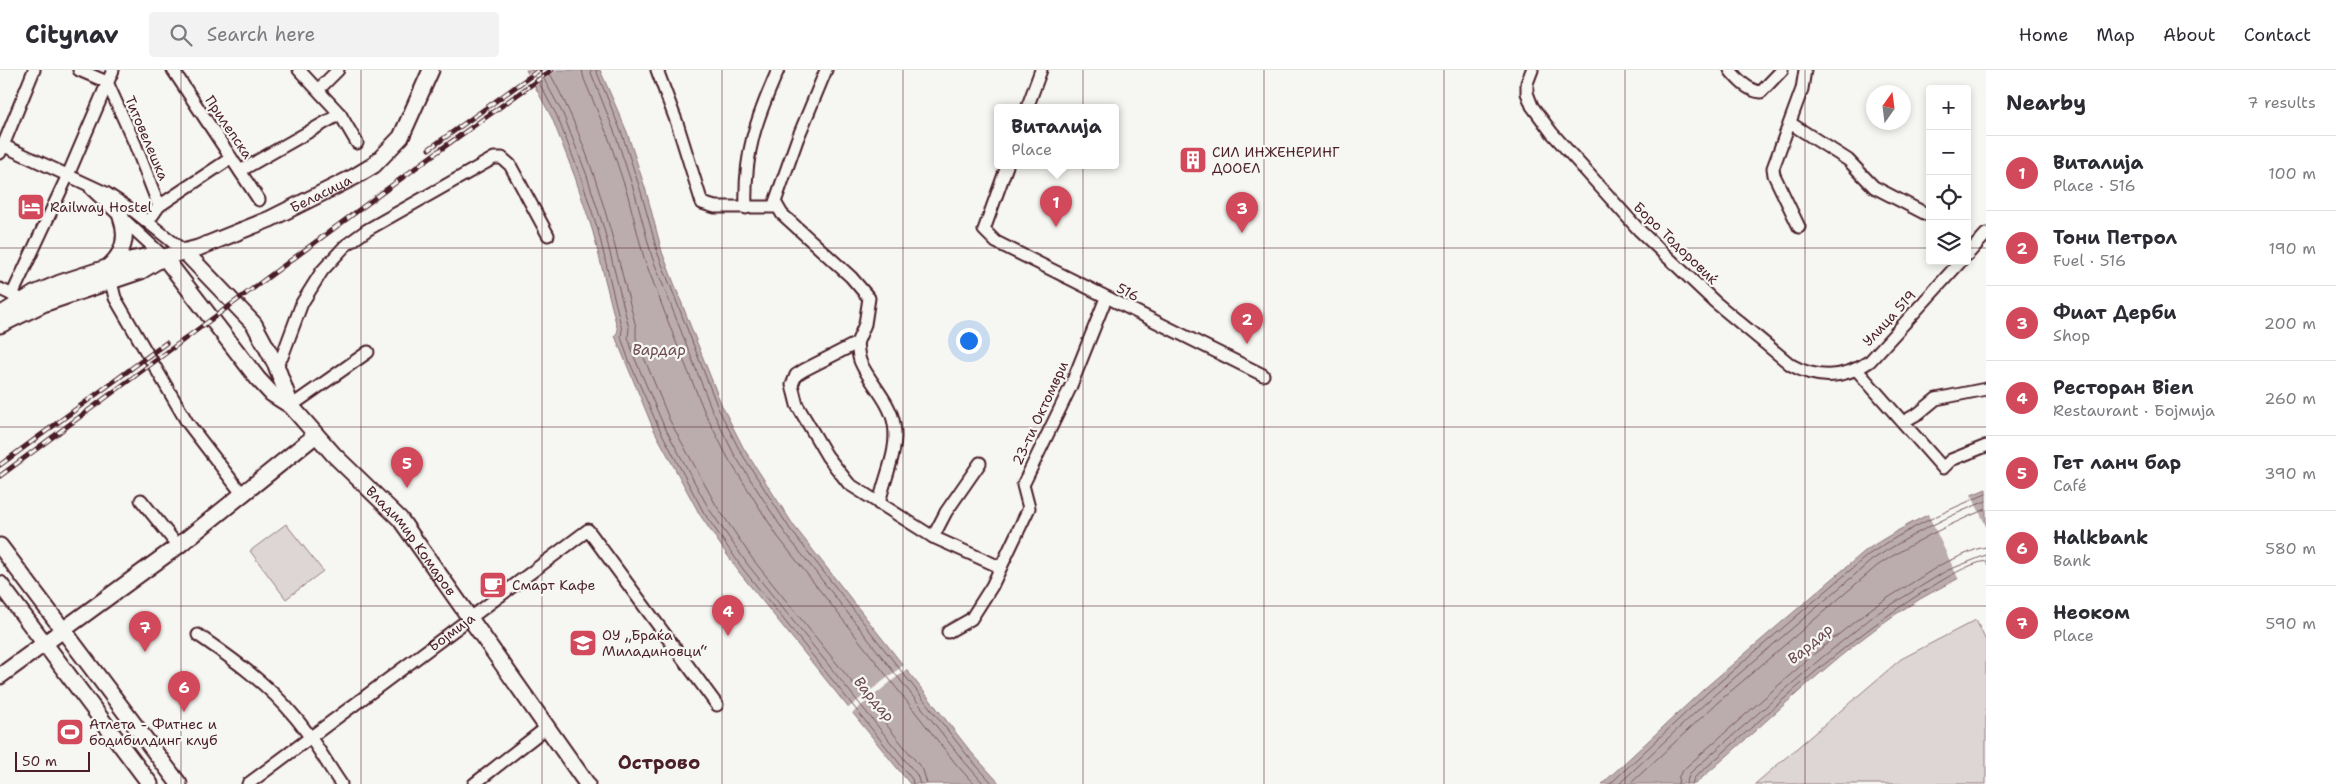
<!DOCTYPE html>
<meta charset="utf-8">
<style>
body{margin:0;font-family:"Shantell Sans",sans-serif;background:#f2f2f3;color:#2b2b33}
.controls{position:absolute;right:15px;top:15px;display:grid;overflow:hidden;border-radius:5px;box-shadow:0 2px 8px #0003}
.controls button{width:45px;height:45px;display:grid;place-items:center;padding:0;border:0;border-bottom:1px solid #e1e1e2;background:#fff;color:#2b2b33;font:25px sans-serif}
.compass{position:absolute;left:1866px;top:15px;width:45px;height:45px;border-radius:50%;background:#fff;box-shadow:0 2px 8px #0003;rotate:14deg}
.scale{position:absolute;left:15px;bottom:12px;width:75px;box-sizing:border-box;padding-left:5px;border:2px solid #4a1f2b;border-top:0;font-size:14px;line-height:18px;white-space:nowrap;color:#4a1f2b;-webkit-text-stroke:4px #f6f6f2;paint-order:stroke}
.you{position:absolute;left:968px;top:270px;width:18px;height:18px;margin:-12px;border:4px solid #fff;border-radius:50%;background:#1a73e8;box-shadow:0 0 0 8px #1a73e833}
.badge{display:grid;place-items:center;width:32px;height:32px;border-radius:50%;background:#d1495b;color:#fff;font-size:16px;font-weight:700}
.pin{position:absolute;translate:-50% -41px;filter:drop-shadow(0 1px 2px #0008)}
.pin::after{content:'';position:absolute;top:26px;width:18px;height:15px;background:inherit;clip-path:polygon(0 0,100% 0,50% 100%)}
.popup{position:absolute;left:994px;top:34px;width:125px;height:65px;box-sizing:border-box;display:grid;place-content:center;border-radius:5px;background:#fff;filter:drop-shadow(0 1px 4px #0005);font-size:16px;white-space:nowrap;color:#7c7c81}
.popup b{font-size:19px;color:#2b2b33}
.popup::after{content:'';position:absolute;left:50%;top:100%;margin-left:-10px;border:10px solid transparent;border-top-color:#fff}
.list{margin:0;padding:0;list-style:none}
h2{display:flex;justify-content:space-between;align-items:center;height:65px;margin:0;padding:0 20px;font-size:21px}
h2 small{font-size:16px;font-weight:400;color:#7c7c81}
.list li{display:grid;grid-template-columns:32px 1fr auto;gap:15px;align-items:center;box-sizing:border-box;height:75px;padding:0 20px;border-top:1px solid #e1e1e2}
.list b{display:block;font-size:19px;white-space:nowrap}
.list p{margin:0;font-size:16px;white-space:nowrap;color:#7c7c81}
.list em{font-size:16px;font-style:normal;color:#7c7c81}
.icon{flex:none;width:28px;height:28px;fill:none;stroke:currentColor;stroke-width:2;stroke-linecap:round;stroke-linejoin:round}
.map{position:relative;flex:none;width:1986px;height:714px;overflow:hidden}
header{display:flex;align-items:center;gap:30px;box-sizing:border-box;height:70px;padding:0 25px;background:#fff;border-bottom:1px solid #e1e1e2}
header strong{font-size:24px}
nav{display:flex;gap:28px;margin-inline-start:auto;font-size:18px}
.search{width:350px;height:45px;background:#f2f2f3;display:flex;align-items:center;gap:12px;box-sizing:border-box;padding:0 18px;border-radius:5px;color:#7c7c81;font-size:19px}
main{display:flex}
aside{flex:1;background:#fff}
.map>svg:first-child{display:block}
</style>
<header>
<strong>Citynav</strong>
<div class="search"><svg class="icon" aria-label="search" viewBox="0 0 24 24"><circle cx="10" cy="10" r="6"/><path d="M15 15l6 6"/></svg>Search here</div>
<nav><a>Home</a><a>Map</a><a>About</a><a>Contact</a></nav>
</header>
<main>
<div class="map">
<svg width="1986" height="714" viewBox="0 0 1986 714">
<rect width="100%" height="100%" fill="#f6f6f2"/>
<filter id="ink" filterUnits="userSpaceOnUse"><feTurbulence type="fractalNoise" baseFrequency=".02" numOctaves="2"/><feDisplacementMap in="SourceGraphic" scale="10" xChannelSelector="R" yChannelSelector="G"/><feConvolveMatrix kernelMatrix="1 2 1 2 8 2 1 2 1" color-interpolation-filters="sRGB"/></filter>
<g filter="url(#ink)">
<path fill="#ddd6d5" stroke="#947a80" d="M286 454 323 501 286 529 250 481Z
M1976 550 1986 571V714H1755L1901 589Z"/>
<path fill="#bbadae" stroke="#8e747a" d="M526 0H600L627 62 646 121 662 182 692 260 722 336 744 379 794 456 971 682 1000 714H910L739 502 700 445 653 358 615 266 618 261 593 162 575 107 552 48Z
M1986 419V495C1950 512 1915 530 1883 553 1816 602 1758 660 1695 714H1602L1705 618 1865 481C1903 455 1944 436 1986 419Z"/>
<path fill="#f6f6f2" d="M533 0H557L533 17 526 5Z
M1970 422 1986 456V498L1959 510 1927 442Z
M905 594 908 598 851 644 847 639Z"/>
<g fill="none" stroke-linecap="round" stroke-linejoin="round">
<path stroke="#77585f" stroke-width="1" d="M532 0 557 46 580 105 598 160 622 260 621 267 629 291 658 356 704 443 743 499 912 709 913 714
M539 0 563 44 586 103 604 159 629 258 628 267 635 289 663 354 709 439 748 495 917 705 920 714
M548 0C594 81 612 167 636 257V268L670 351 716 435 754 491 923 700 927 714
M582 0 584 9 609 69 628 126 644 188 674 267 705 343 728 388 778 467 956 694 974 714
M590 0 616 66 635 124 652 187 712 340 734 384 785 463 962 689 984 714
M596 0 622 64 641 122 658 184 718 338 740 381 790 459 967 685 993 714
M1610 714 1708 622 1868 485C1905 460 1945 441 1986 424
M1619 714 1712 627 1872 490C1908 466 1946 447 1986 431
M1630 714 1717 633 1877 496C1911 473 1948 455 1986 439
M1678 714 1679 706 1685 698 1814 584 1872 538 1942 494 1977 479 1986 477
M1686 714 1690 703 1819 590 1876 544 1946 501 1986 485
M1692 714 1694 708C1770 643 1841 572 1928 519 1943 510 1969 493 1986 491"/>
<defs>
<g id="minor">
<path d="M79 0 107 12 135 74 159 136"/>
<path d="M173 0 259 130"/>
<path d="M299 0 340 44 357 73"/>
<path d="M657 0 677 53 702 133 715 137H777"/>
<path d="M826 0 797 70 775 132 782 144 851 207 869 228 865 254 857 273"/>
<path d="M1532 0 1527 13V23L1532 36 1552 63 1639 160 1715 232 1791 295C1818 310 1844 309 1870 291L1961 191"/>
<path d="M1730 0C1738 10 1748 21 1761 22L1782 0"/>
<path d="M319 19 338 0"/>
<path d="M1027 38 1041 0"/>
<path d="M1790 53 1848 90 1874 117 1930 146"/>
<path d="M0 74 106 123 135 142 185 182"/>
<path d="M0 83 34 0"/>
<path d="M1007 96 984 160 996 172 1263 305"/>
<path d="M240 101 340 44"/>
<path d="M91 119 164 187"/>
<path d="M746 138C744 82 756 50 778 0"/>
<path d="M148 152 159 136 231 88"/>
<path d="M1799 157 1774 105 1773 98 1802 19 1805 0"/>
<path d="M1967 185 1986 164"/>
<path d="M111 212 115 228 187 352 243 425"/>
<path d="M0 219 17 227"/>
<path d="M12 225 68 105 113 0"/>
<path d="M857 273 804 300 796 305 792 315 797 335 827 386 849 414 933 467 1000 497"/>
<path d="M857 273C858 279 858 287 861 293 870 313 890 331 894 354 899 381 884 408 879 434"/>
<path d="M276 295 282 287 302 233 322 201 345 176 367 160 494 88H502L510 95 548 165"/>
<path d="M1856 299 1943 398 1951 390 1986 376"/>
<path d="M291 336 368 282"/>
<path d="M1903 352 1919 343 1936 329 1986 319"/>
<path d="M141 430 178 476"/>
<path d="M933 467 946 442 980 393"/>
<path d="M948 562 971 549 992 516 1029 438 1023 415 1070 318 1106 228"/>
<path d="M198 565C233 589 268 614 295 647 312 667 326 692 341 714"/>
<path id="s1" d="M248 714 588 460 717 635"/>
<path d="M474 714 546 658"/>
</g>
<g id="tertiary">
<path d="M185 182 254 254 276 295 291 336"/>
<path id="s2" d="M164 187 258 309 272 324 291 336 334 385 400 449 587 714"/>
<path d="M108 197C124 184 128 166 121 147"/>
<path id="s3" d="M0 245 34 224 60 213 134 189 149 186 164 187 198 178 270 149 354 107 374 95 401 67 431 0"/>
<path d="M0 255 43 234 141 201 164 187"/>
<path d="M0 476 179 714"/>
<path d="M0 514 150 714"/>
<path d="M0 606 178 476 316 365"/>
</g>
</defs>
<use href="#minor" stroke="#4a1f2b" stroke-width="15"/>
<use href="#tertiary" stroke="#4a1f2b" stroke-width="19"/>
<use href="#minor" stroke="#f6f6f2" stroke-width="11"/>
<use href="#tertiary" stroke="#f6f6f2" stroke-width="15"/>
<defs>
<path id="rail" d="M429 79 539 0
M0 395 166 273
M0 406 437 82 552 0"/>
</defs>
<use href="#rail" stroke="#4a1f2b" stroke-width="5"/>
<use href="#rail" stroke="#f6f6f2" stroke-width="3" stroke-dasharray="9" stroke-linecap="butt"/>
</g>
</g>
<path fill="none" stroke="#4a1f2b" stroke-width="1" stroke-opacity="0.55" d="M181 0V714M361 0V714M542 0V714M722 0V714M903 0V714M1083 0V714M1264 0V714M1444 0V714M1625 0V714M1805 0V714M0 178H1930M1967 178H1986M0 357H1986M0 536H1986"/>
<defs>
<symbol id="building-square" viewBox="-11 -11 22 22"><rect x="-9" y="-9" width="18" height="18" rx="4" fill="#d1495b" stroke="#f6f6f2"/><path d="M-4-6H4V6H1V3H-1V6H-4ZM-2.5-4.3h1.7v1.8h-1.7ZM.8-4.3h1.7v1.8H.8ZM-2.5-1h1.7V.8h-1.7ZM.8-1h1.7V.8H.8Z" fill="#fff"/></symbol>
<symbol id="hotel-square" viewBox="-11 -11 22 22"><rect x="-9" y="-9" width="18" height="18" rx="4" fill="#d1495b" stroke="#f6f6f2"/><path d="M-6-4.5h1.5V1H6V5H4.5V3h-9V5H-6ZM-4 0a1.8 1.8 0 1 1 3.6 0ZM.5 0V-2.5h3Q6-2.5 6 0Z" fill="#fff"/></symbol>
<symbol id="cafe-square" viewBox="-11 -11 22 22"><rect x="-9" y="-9" width="18" height="18" rx="4" fill="#d1495b" stroke="#f6f6f2"/><path d="M-5.5-4.5H6V0H3Q3 3.5 0 3.5H-2.5Q-5.5 3.5-5.5 0ZM3-3.2v2h1.7v-2ZM-6 4.5H4V6H-6Z" fill="#fff"/></symbol>
<symbol id="school-square" viewBox="-11 -11 22 22"><rect x="-9" y="-9" width="18" height="18" rx="4" fill="#d1495b" stroke="#f6f6f2"/><path d="M0-5L7-2L0 1L-7-2ZM-4 1L0 2.5L4 1V4Q0 6-4 4Z" fill="#fff"/></symbol>
<symbol id="stadium-square" viewBox="-11 -11 22 22"><rect x="-9" y="-9" width="18" height="18" rx="4" fill="#d1495b" stroke="#f6f6f2"/><path d="M0-5a6.5 5 0 1 0 0 10a6.5 5 0 1 0 0-10ZM-3.5-1.8h7v3.6h-7Z" fill="#fff"/></symbol>
</defs>
<g fill-rule="evenodd">
<use href="#building-square" x="1177" y="74" width="32" height="32"/>
<use href="#hotel-square" x="15" y="121" width="32" height="32"/>
<use href="#cafe-square" x="477" y="499" width="32" height="32"/>
<use href="#school-square" x="567" y="557" width="32" height="32"/>
<use href="#stadium-square" x="54" y="646" width="32" height="32"/>
</g>
<g text-anchor="middle" dominant-baseline="central" stroke-width="4.5" stroke-linejoin="round" paint-order="stroke">
<g font-size="14" fill="#4a1f2b" stroke="#f6f6f2">
<text transform="translate(229 57) rotate(56)">Прилепска</text>
<text transform="translate(147 68) rotate(67)">Титовелешка</text>
<text stroke="none"><textPath href="#s3" startOffset="346">Беласица</textPath></text>
<text transform="translate(1676 173) rotate(44)">Боро Тодоровиќ</text>
<text transform="translate(1128 222) rotate(27)">516</text>
<text transform="translate(1889 248) rotate(-47)">Улица 519</text>
<text transform="translate(1040 343) rotate(-65)">23-ти Октомври</text>
<text stroke="none"><textPath href="#s2" startOffset="378">Владимир Комаров</textPath></text>
<text stroke="none"><textPath href="#s1" startOffset="254">Бојмија</textPath></text>
</g>
<g font-size="14" fill="#4a1f2b" stroke="#f6f6f2" text-anchor="start">
<text x="1212" y="82">СИЛ ИНЖЕНЕРИНГ<tspan x="1212" dy="16">ДООЕЛ</tspan></text>
<text x="50" y="137">Railway Hostel</text>
<text x="512" y="515">Смарт Кафе</text>
<text x="602" y="565">ОУ „Браќа<tspan x="602" dy="16">Миладиновци“</tspan></text>
<text x="89" y="654">Атлета - Фитнес и<tspan x="89" dy="16">бодибилдинг клуб</tspan></text>
</g>
<g font-size="15" font-style="italic" fill="#6c4a52" stroke="#f6f6f2">
<text x="659" y="280">Вардар</text>
<text transform="translate(1810 574) rotate(-40)">Вардар</text>
<text transform="translate(874 629) rotate(50)">Вардар</text>
</g>
<g font-size="19" font-weight="bold" fill="#4a1f2b" stroke="#f6f6f2">
<text x="659" y="692">Острово</text>
</g>
</g>
</svg>
<div class="controls">
<button>+</button>
<button>−</button>
<button><svg class="icon" aria-label="locate" viewBox="0 0 24 24"><circle cx="12" cy="12" r="6"/><path d="M12 2v4M12 18v4M2 12h4M18 12h4"/></svg></button>
<button><svg class="icon" aria-label="layers" viewBox="0 0 24 24"><path d="M12 4l9 5-9 5-9-5zM3 14l9 5 9-5"/></svg></button>
</div>
<svg class="compass" viewBox="-18 -18 36 36"><path d="M0-13l5 13h-10z" fill="#e53935"/><path d="M0 13l5-13h-10z" fill="#7c7c81"/></svg>
<div class="scale">50 m</div>
<div class="you"></div>
<div class="pin badge" style="left:1056px;top:157px">1</div>
<div class="popup"><b>Виталија</b>Place</div>
<div class="pin badge" style="left:1247px;top:274px">2</div>
<div class="pin badge" style="left:1242px;top:163px">3</div>
<div class="pin badge" style="left:728px;top:566px">4</div>
<div class="pin badge" style="left:407px;top:418px">5</div>
<div class="pin badge" style="left:184px;top:642px">6</div>
<div class="pin badge" style="left:145px;top:582px">7</div>
</div>
<aside>
<h2>Nearby<small>7 results</small></h2>
<ul class="list">
<li><span class="badge">1</span><div><b>Виталија</b><p>Place · 516</p></div><em>100 m</em></li>
<li><span class="badge">2</span><div><b>Тони Петрол</b><p>Fuel · 516</p></div><em>190 m</em></li>
<li><span class="badge">3</span><div><b>Фиат Дерби</b><p>Shop</p></div><em>200 m</em></li>
<li><span class="badge">4</span><div><b>Ресторан Bien</b><p>Restaurant · Бојмија</p></div><em>260 m</em></li>
<li><span class="badge">5</span><div><b>Гет ланч бар</b><p>Café</p></div><em>390 m</em></li>
<li><span class="badge">6</span><div><b>Halkbank</b><p>Bank</p></div><em>580 m</em></li>
<li><span class="badge">7</span><div><b>Неоком</b><p>Place</p></div><em>590 m</em></li>
</ul>
</aside>
</main>
